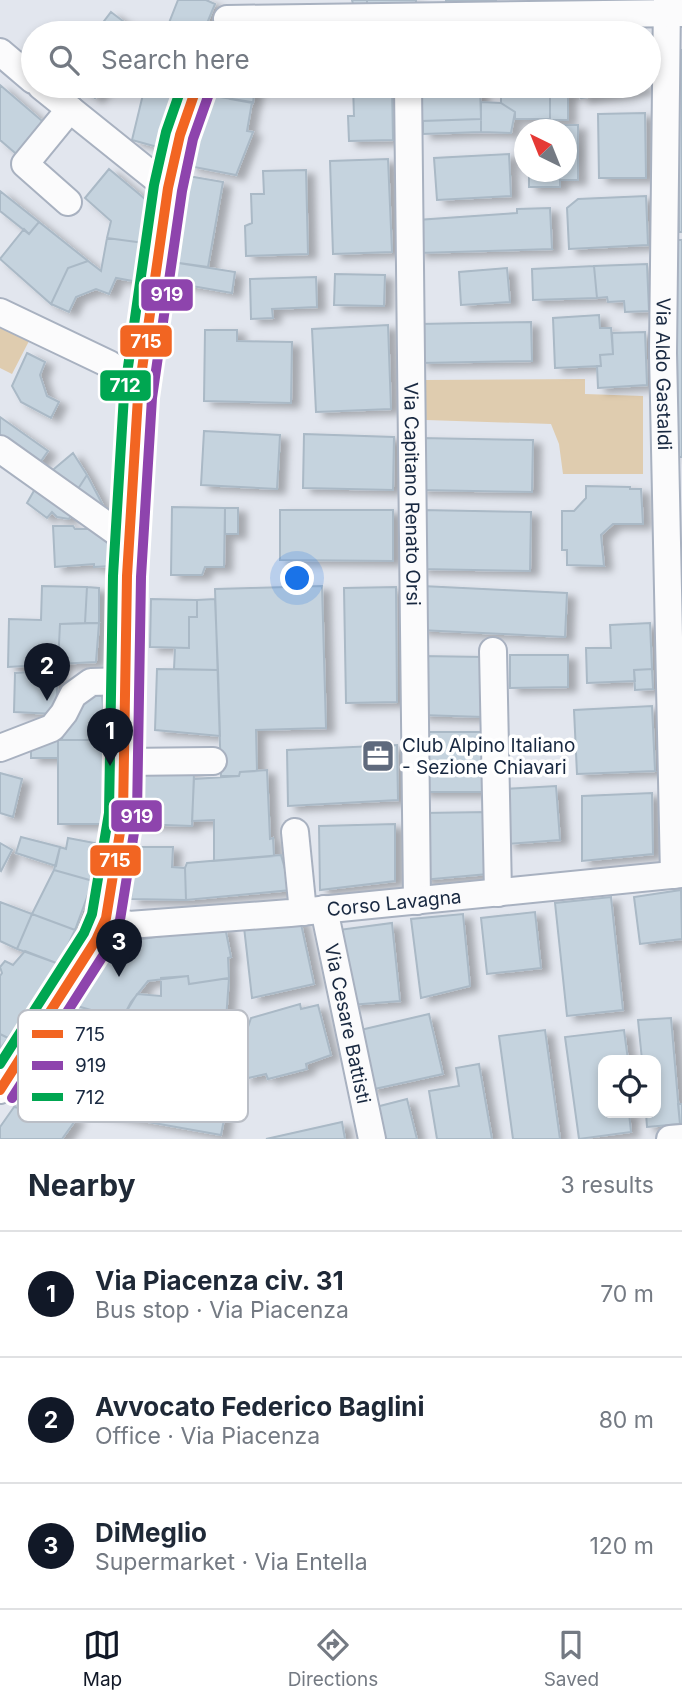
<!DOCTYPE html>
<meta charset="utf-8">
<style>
body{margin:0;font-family:Inter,sans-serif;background:#f6f6f7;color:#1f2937}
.controls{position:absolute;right:21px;bottom:21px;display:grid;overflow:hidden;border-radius:14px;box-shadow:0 4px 10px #0003}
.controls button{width:63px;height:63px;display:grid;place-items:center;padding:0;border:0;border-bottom:2px solid #e0e1e3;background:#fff;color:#1f2937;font:35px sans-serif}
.compass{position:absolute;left:514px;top:119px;width:63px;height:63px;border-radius:50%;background:#fff;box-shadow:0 4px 10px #0003;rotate:317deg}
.you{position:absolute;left:298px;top:579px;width:24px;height:24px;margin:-18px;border:5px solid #fff;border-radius:50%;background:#1a73e8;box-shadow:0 0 0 10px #1a73e833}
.badge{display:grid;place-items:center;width:46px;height:46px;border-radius:50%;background:#111827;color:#fff;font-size:23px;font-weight:700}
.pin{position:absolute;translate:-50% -58px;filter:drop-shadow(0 2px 4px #0008)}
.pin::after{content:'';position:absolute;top:37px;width:24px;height:21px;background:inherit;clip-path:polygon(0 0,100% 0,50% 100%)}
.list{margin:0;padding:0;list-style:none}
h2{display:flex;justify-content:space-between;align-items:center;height:91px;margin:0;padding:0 28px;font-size:30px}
h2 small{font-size:23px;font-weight:400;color:#747a83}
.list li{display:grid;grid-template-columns:46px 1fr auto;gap:21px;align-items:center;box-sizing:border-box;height:126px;padding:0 28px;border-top:2px solid #e0e1e3}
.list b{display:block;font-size:26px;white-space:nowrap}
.list p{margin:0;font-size:23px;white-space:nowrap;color:#747a83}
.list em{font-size:23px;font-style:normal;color:#747a83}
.icon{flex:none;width:38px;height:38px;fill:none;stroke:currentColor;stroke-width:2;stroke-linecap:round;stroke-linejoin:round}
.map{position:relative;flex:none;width:682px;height:1139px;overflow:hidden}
.search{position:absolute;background:#fff;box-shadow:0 4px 10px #0003;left:21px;right:21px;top:21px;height:77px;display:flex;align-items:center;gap:18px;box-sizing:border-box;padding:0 24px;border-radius:38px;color:#747a83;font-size:26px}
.sheet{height:469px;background:#fff}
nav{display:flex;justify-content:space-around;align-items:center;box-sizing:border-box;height:98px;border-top:2px solid #e0e1e3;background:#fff;font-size:19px;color:#747a83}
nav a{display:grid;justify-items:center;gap:4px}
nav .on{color:#111827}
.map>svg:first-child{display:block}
</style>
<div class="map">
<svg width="682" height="1139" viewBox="0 0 682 1139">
<defs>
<filter id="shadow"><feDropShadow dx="8" dy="4.5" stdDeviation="3.5" flood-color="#0004"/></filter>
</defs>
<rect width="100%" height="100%" fill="#e2e6ee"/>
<path fill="#dfccaf" d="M0 328 29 341 12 374 0 368Z
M585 379V394L643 396V474H563L559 444 551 424 426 420 425 380Z"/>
<path fill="#c5d3de" stroke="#aab9c6" stroke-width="2" filter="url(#shadow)" d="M178 0H206L215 4 203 33H180L167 28Z
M352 0H367V4H353Z
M367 0H416V3L367 6Z
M446 0H496V2L446 3Z
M528 0H579V2L528 1Z
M111 12 136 31 134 33H95Z
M479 29V33H419V31Z
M501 29H551V33H501Z
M625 29V33H569V30Z
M335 30H391V33H335Z
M244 31 321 32 243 33Z
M677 50H682V232H679Z
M0 85 48 126 21 158 0 140Z
M80 86H105L95 98Z
M145 86H180L161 148 132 140Z
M232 86H255L253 103 230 99Z
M353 86H392L393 140 349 141 348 116H354Z
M421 86H480L481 119 421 121Z
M501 86H550V119H515V112L501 103Z
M550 86H568V120H550Z
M570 86H645V89L581 98 582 92 570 93Z
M213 96 252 102 247 131 253 132 236 175 189 166 201 122Z
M481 102 501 103 515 112 511 133 481 132Z
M645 113 646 178H599L598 114Z
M481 119V132L423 134V121Z
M532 125H578V180H560V187H529V172H566V130H532Z
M509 154 511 196 437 200 434 158Z
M388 159 392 252 333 254 330 161Z
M109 169 151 204 144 243 107 238 111 221 85 198Z
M306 170 308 254 246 256 245 226 252 223 251 194H264L263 171Z
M188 176 223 182 208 267 172 262Z
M0 191 39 222 29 234 0 211Z
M646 196 648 245 569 249 567 208 578 199Z
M550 208 552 249 418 253 417 220 517 213V209Z
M39 222 88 261 68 268 51 304 0 259 24 229 29 234Z
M107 238 144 243 138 282 116 278 109 294 96 289 76 297 69 312 51 304 68 268 88 261 101 271Z
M676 240H682V457H678Z
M172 262 235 272 232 293 169 282Z
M647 264 649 311 625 312 624 301 608 302 607 297 597 298 594 266Z
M594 266 597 298 533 300 532 269Z
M507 268 510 302 461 305 459 272Z
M335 274 385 275 384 306 334 305Z
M316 277 317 307 272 309 273 318 251 319 250 279Z
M599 315 600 328H611L613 354 600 355 601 366 555 368 553 318Z
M531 322 532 361 420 363 419 324Z
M388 325 391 409 316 412 312 329Z
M205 330H237V341L292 342 291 403 204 401Z
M645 332 647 385 598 388 597 366H601L600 355 613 354 612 333Z
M27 353 45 362 40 375 47 396 59 402 51 418 21 402 12 386Z
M0 417 48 451 37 467 0 442Z
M204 431 280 435 277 489 201 485Z
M304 434 394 437 393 490 303 488Z
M420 438 533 440 532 492 419 490Z
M73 453 87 475 74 495 48 474Z
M87 475 106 511 74 495Z
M39 482 75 508 69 519 57 517 52 512 47 518 27 503Z
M586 486 630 487V489H641L643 524H613L601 535 604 566 567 565V550H562V511H574L586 498Z
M172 507 225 508 224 567H205L202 575H171Z
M225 508H238V534H225Z
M280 510H393V561L280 560Z
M421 510 531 512 530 571 420 569Z
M53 526H73L75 529H95L109 533 111 566 94 567V564L55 567Z
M42 586 87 587 85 623 60 624 58 664 8 667 9 619 41 620Z
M322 586 326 728 256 730 257 771 240 772 239 776H221L215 589Z
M422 586 567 593 565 637 419 630Z
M87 587 99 588V623H85Z
M396 587 397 702 346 703 344 588Z
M151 599 197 600V617H189V648L150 647Z
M215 599 218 670 174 669 175 648H189V617H197V600Z
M99 623 96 662 58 664 60 624Z
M650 623 652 669 634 670 635 681 587 683 586 648H611L610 625Z
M510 655H568V687L510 688Z
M421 656 485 657 484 717 420 715Z
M157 669 218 670 220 736 155 730Z
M652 669 653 689 635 690 634 670Z
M58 670 56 714 14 712 15 673Z
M91 693 102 696 106 740H62L63 726Z
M652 706 655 771 577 774 574 710Z
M421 732H484V792H421Z
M31 740H58V758H31Z
M58 740H106L107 824H58Z
M397 745 398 800 288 806 287 750Z
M267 770 270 839 273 838 274 856 214 861V820L192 821 194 779 239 776 240 772Z
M140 771 194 773 192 826 138 824Z
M0 773 22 779 13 817 0 813Z
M556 786 560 840 507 844 504 789Z
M652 793 653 854 582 861V796Z
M487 812 488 874 422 880 423 813Z
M395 824V881L320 890 319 826Z
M21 837 60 847 56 866 16 853Z
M68 838 105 845 93 881 54 870 60 847 66 849Z
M0 843 12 850 1 871 0 870Z
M134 847H173L172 867 185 868 186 900 131 899Z
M281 855 291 890 186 900 185 868 187 863Z
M54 870 93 881 75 930 32 914Z
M681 890 682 939 640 944 634 897Z
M611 897 623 1010 567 1016 555 903Z
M0 902 32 914 17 949 0 941Z
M535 912 541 968 487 974 481 918Z
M32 914 75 930 59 964 17 949Z
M463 914 470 986 421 998 411 919Z
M300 919 314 984 252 998 244 927Z
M392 923 400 1001 350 1005 331 931Z
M225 927 231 957 228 958 229 978 189 984 188 976 148 981 131 1002 122 1019 77 1006 117 947 135 940Z
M25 951 59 964 8 1038 0 1034V976L2 973 0 967 5 961 13 965Z
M188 976 189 984 229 978 225 1034 122 1019 137 994 161 996V978Z
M300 1004 301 1009 318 1005 331 1055 306 1064 307 1069 268 1079 266 1074 244 1079 243 1042 251 1018Z
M77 1006 122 1019 108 1050 71 1044V1025L68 1020Z
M429 1014 443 1074 370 1090 356 1031Z
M671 1018 680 1124 647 1127 646 1113H656V1060H642L638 1020Z
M545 1030 560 1139H513L499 1036Z
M624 1030 628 1060H603V1113H629L631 1132 579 1139 565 1037Z
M0 1034 8 1038 0 1049Z
M43 1062 79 1066 65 1116 14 1107Z
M479 1064 492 1139H437L429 1091 459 1086 456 1068Z
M98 1081 227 1104 221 1135 92 1112Z
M407 1099 417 1139H380L372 1108Z
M678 1104H682V1124H680Z
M14 1107 65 1116 77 1118 62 1139H0V1127Z
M342 1122 345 1139H266Z"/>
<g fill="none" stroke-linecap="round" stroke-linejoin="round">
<defs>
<g id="minor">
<path id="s1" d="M667 0 663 353 674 875"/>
<path d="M227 19 682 13"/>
<path d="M0 52 33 80"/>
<path d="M41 86 168 188"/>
<path id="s2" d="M408 86 417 901"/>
<path d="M68 202 25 164 70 109"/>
<path d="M0 312 109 364 141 384"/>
<path d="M0 449 129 541"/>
<path d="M493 651 498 893"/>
<path d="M0 748 52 728 64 713 73 695 91 682 125 681"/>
<path d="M124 762 213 761"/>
<path d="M295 832 303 912"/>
<path id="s3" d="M324 909 372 1139"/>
<path id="s4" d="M106 918 129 925 290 913 682 874"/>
<path d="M0 1090 96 940 106 918 123 814 127 576 138 397 168 188 180 135 197 86"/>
<path d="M670 1139 682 1138"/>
</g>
</defs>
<use href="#minor" stroke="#a8b1c0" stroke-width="30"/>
<use href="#minor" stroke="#fbfbfc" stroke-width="26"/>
<defs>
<path id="bus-1" d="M0 1090 96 940 106 918 123 814 127 576 138 397 168 188 180 135 197 86"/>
<path id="bus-2" d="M12 1098 108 948 120 920 137 814 141 577 152 398 182 191 193 139 210 91"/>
<path id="bus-3" d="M0 1064 84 933 92 914 109 813 113 576 124 395 154 185 166 132 182 86"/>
</defs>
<use href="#bus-1" stroke="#fff" stroke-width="16"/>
<use href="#bus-2" stroke="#fff" stroke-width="16"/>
<use href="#bus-3" stroke="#fff" stroke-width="16"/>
<use href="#bus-1" stroke="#f26522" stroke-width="10"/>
<use href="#bus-2" stroke="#8e44ad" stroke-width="10"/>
<use href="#bus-3" stroke="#00a651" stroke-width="10"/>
</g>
<defs>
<symbol id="office-square" viewBox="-11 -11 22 22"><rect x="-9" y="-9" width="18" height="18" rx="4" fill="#5f6a7d" stroke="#fff"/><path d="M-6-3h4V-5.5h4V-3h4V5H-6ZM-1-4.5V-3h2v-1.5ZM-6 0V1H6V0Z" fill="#fff"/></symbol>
</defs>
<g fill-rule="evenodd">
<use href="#office-square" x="359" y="737" width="38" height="38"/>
</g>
<g text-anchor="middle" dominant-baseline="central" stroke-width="7" stroke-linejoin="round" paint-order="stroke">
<g font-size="19" fill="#182840" stroke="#fff">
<text stroke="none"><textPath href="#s1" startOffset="374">Via Aldo Gastaldi</textPath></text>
<text stroke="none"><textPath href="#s2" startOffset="408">Via Capitano Renato Orsi</textPath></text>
<text stroke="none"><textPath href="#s4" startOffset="290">Corso Lavagna</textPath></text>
<text stroke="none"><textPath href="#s3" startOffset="117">Via Cesare Battisti</textPath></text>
</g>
<g font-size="19" fill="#182840" stroke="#fff" text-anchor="start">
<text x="402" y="745">Club Alpino Italiano<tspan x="402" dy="22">- Sezione Chiavari</tspan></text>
</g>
</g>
<rect x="18" y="1010" width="230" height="112" rx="10" fill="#fff" stroke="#babec6" stroke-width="2"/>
<rect x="32" y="1030" width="31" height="8" fill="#f26522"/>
<rect x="32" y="1061" width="31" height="9" fill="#8e44ad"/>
<rect x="32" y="1093" width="31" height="8" fill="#00a651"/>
<g font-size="19" fill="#182840">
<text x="75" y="1041">715</text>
<text x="75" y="1072">919</text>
<text x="75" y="1104">712</text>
</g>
<g stroke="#fff" stroke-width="2.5">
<rect x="140" y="278" width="54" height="34" rx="7" fill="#8e44ad"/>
<rect x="119" y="324" width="54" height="34" rx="7" fill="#f26522"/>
<rect x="99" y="369" width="53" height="33" rx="7" fill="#00a651"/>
<rect x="110" y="799" width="53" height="34" rx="7" fill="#8e44ad"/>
<rect x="89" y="844" width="53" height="33" rx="7" fill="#f26522"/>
</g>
<g font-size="19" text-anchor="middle" font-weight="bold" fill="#fff">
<text x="167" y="301">919</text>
<text x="146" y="348">715</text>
<text x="125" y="392">712</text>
<text x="137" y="823">919</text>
<text x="115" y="867">715</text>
</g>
</svg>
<div class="controls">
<button><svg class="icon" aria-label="locate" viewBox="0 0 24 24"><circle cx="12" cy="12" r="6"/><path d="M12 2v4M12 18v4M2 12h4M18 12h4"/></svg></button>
</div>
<svg class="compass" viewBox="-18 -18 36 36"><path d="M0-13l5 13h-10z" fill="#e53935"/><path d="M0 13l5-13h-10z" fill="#747a83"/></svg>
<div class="you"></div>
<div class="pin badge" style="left:110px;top:766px">1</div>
<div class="pin badge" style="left:47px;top:701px">2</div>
<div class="pin badge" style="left:119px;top:977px">3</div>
<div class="search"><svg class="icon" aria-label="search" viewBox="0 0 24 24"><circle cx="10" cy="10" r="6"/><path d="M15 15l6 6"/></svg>Search here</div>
</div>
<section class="sheet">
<h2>Nearby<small>3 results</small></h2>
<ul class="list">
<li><span class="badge">1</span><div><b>Via Piacenza civ. 31</b><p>Bus stop · Via Piacenza</p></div><em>70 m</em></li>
<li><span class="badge">2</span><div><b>Avvocato Federico Baglini</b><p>Office · Via Piacenza</p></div><em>80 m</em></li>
<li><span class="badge">3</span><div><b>DiMeglio</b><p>Supermarket · Via Entella</p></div><em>120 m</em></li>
</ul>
</section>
<nav>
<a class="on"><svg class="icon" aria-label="map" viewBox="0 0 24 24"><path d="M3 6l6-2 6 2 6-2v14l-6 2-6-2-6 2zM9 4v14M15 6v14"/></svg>Map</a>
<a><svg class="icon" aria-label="directions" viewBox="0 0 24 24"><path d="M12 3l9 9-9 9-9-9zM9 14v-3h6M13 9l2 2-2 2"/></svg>Directions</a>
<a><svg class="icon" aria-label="saved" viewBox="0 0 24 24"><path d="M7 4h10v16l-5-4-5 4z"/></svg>Saved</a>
</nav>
